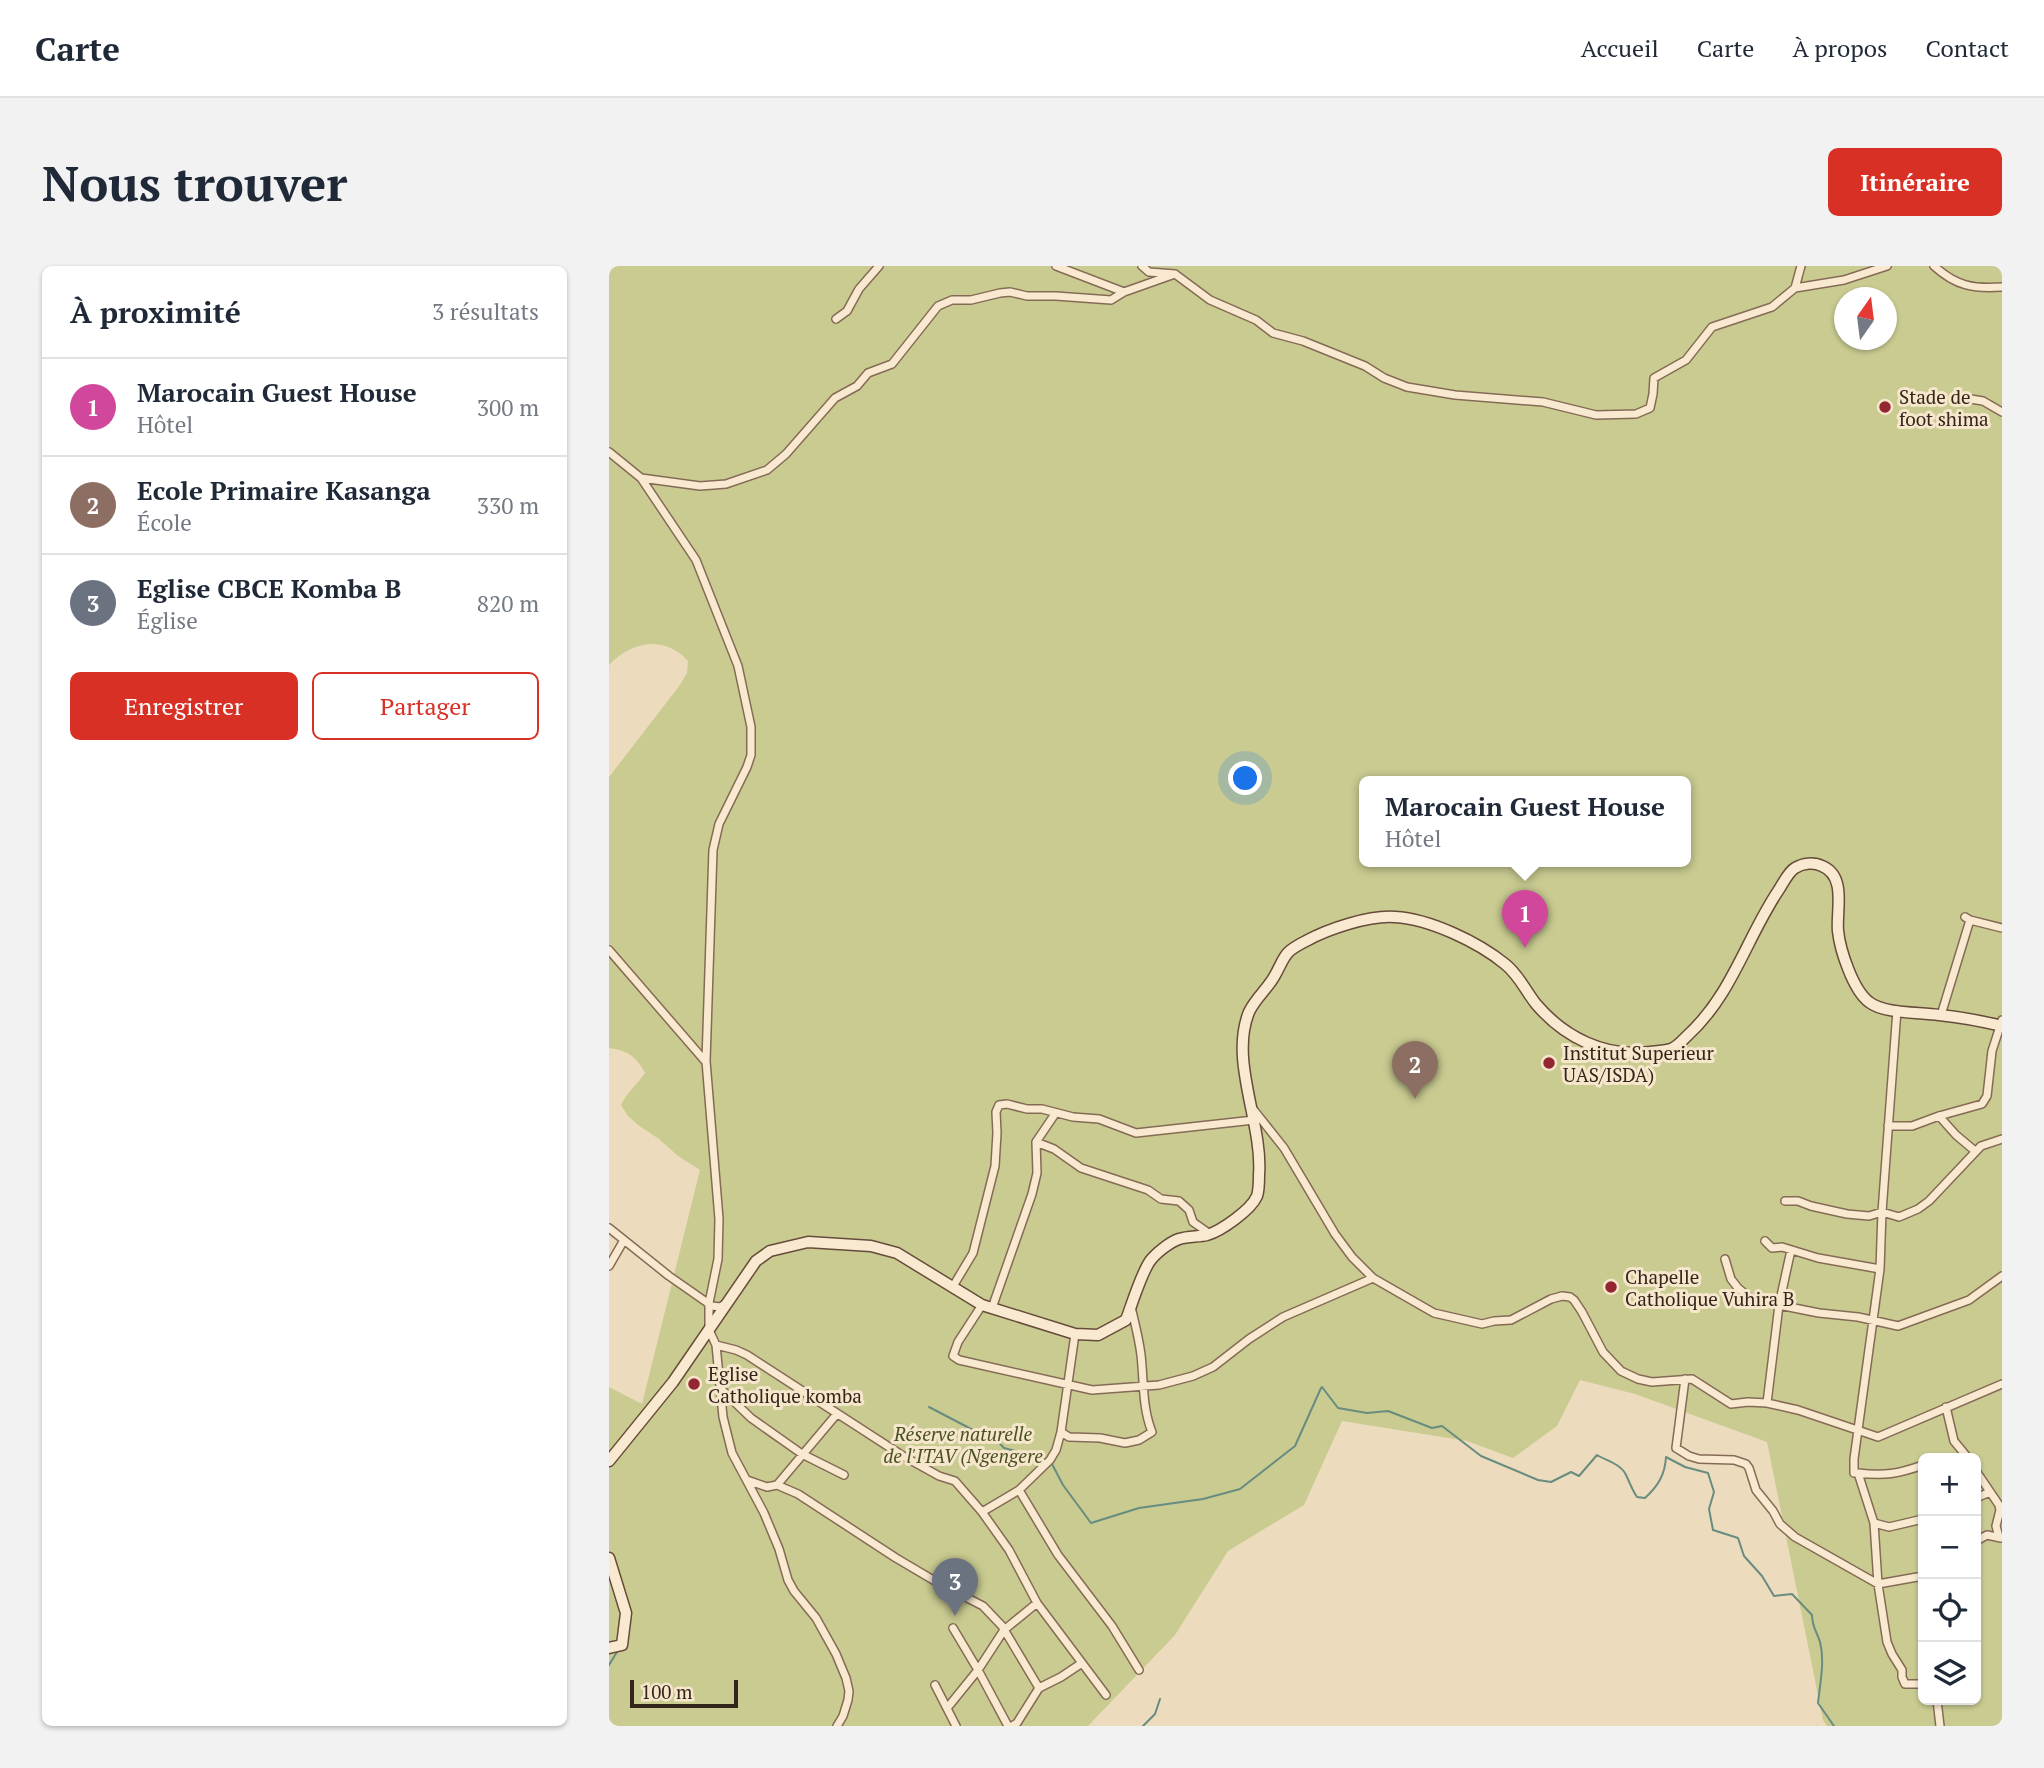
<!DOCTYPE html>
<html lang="fr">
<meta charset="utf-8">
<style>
body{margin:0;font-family:"PT Serif",serif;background:#f2f2f3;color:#1f2937}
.controls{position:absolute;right:21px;bottom:21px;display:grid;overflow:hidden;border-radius:10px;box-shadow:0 2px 5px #0004}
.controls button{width:63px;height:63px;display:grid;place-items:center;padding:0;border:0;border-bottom:2px solid #e0e1e3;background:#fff;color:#1f2937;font:35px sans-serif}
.compass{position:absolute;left:1225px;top:21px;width:63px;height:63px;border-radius:50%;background:#fff;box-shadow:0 2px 5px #0004;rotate:14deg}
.scale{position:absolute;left:21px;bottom:18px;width:108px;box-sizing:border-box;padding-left:7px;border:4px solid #34251b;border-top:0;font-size:19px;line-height:24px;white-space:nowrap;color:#34251b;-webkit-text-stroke:5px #f5e6cc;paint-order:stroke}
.you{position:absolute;left:637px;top:513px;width:24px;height:24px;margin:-18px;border:5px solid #fff;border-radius:50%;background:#1a73e8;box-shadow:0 0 0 10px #1a73e833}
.badge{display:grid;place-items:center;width:46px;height:46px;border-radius:50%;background:#d93025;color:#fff;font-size:23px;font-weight:700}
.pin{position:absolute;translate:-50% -58px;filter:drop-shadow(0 2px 4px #0008)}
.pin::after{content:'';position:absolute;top:37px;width:24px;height:21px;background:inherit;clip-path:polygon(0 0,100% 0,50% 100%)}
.popup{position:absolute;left:750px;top:510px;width:332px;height:91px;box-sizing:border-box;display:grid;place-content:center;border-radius:10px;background:#fff;filter:drop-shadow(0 2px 5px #0005);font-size:23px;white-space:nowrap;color:#747a83}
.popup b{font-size:26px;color:#1f2937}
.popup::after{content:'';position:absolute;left:50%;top:100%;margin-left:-14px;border:14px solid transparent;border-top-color:#fff}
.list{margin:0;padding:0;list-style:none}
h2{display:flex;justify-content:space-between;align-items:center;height:91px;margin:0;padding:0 28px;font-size:30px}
h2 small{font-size:23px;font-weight:400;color:#747a83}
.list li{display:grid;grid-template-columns:46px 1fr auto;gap:21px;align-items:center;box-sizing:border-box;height:98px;padding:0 28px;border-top:2px solid #e0e1e3}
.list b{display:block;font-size:26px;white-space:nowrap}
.list p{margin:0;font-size:23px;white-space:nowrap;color:#747a83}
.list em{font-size:23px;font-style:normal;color:#747a83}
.actions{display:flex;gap:14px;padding:21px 28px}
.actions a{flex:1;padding:16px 0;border:2px solid #d93025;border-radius:10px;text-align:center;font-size:24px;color:#d93025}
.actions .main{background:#d93025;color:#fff}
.icon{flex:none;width:38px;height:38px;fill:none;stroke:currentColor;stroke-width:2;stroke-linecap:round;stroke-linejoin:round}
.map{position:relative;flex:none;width:1393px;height:1460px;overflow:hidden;border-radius:10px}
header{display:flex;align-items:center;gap:42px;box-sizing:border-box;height:98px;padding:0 35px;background:#fff;border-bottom:2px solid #e0e1e3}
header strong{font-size:33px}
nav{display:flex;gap:38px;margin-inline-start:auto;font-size:24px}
.intro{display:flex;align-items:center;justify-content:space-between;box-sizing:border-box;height:168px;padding:0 42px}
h1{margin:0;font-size:49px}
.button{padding:18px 32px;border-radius:10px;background:#d93025;color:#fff;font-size:24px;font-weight:700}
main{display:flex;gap:42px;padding:0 42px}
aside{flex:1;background:#fff;border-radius:10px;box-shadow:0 2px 5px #0004}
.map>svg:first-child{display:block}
</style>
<header>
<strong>Carte</strong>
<nav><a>Accueil</a><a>Carte</a><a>À propos</a><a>Contact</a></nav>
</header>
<div class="intro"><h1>Nous trouver</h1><a class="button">Itinéraire</a></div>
<main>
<aside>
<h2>À proximité<small>3 résultats</small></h2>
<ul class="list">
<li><span class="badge" style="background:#d1479c">1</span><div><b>Marocain Guest House</b><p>Hôtel</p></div><em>300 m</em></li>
<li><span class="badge" style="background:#8d6e63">2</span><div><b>Ecole Primaire Kasanga</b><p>École</p></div><em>330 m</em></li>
<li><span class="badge" style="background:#6b7280">3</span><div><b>Eglise CBCE Komba B</b><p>Église</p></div><em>820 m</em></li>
</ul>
<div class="actions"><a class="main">Enregistrer</a><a>Partager</a></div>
</aside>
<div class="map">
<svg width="1393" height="1460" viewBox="0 0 1393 1460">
<rect width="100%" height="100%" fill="#eddbbd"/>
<path fill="#c9cb91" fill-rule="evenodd" d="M0 0H1393V1460H1218L1214 1454 1158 1176 1026 1128 971 1114 948 1160 904 1192 858 1175 733 1155 695 1239 619 1285 566 1369 479 1460H0V1121L33 1138 91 904 69 890 50 873 29 859 19 850 12 839C18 826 28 819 36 807 28 791 18 784 0 782V511L71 419 78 407 79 395C55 369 23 375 0 399ZM1236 32H1278V74H1236ZM755 516H1077V596H755ZM1314 1192H1367V1434H1314Z"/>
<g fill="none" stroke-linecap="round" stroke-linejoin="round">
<path stroke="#688c80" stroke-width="2" d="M713 1121 729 1142 758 1147 779 1145 823 1162 833 1160 872 1190 929 1214 942 1216 962 1206 970 1210 988 1189C998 1195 1012 1198 1017 1209 1021 1217 1023 1224 1028 1231L1036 1232C1049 1220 1056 1209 1057 1191L1076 1201 1099 1207 1105 1226 1100 1243 1104 1264 1129 1272 1135 1290 1153 1310 1165 1330 1183 1328 1203 1349C1203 1361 1208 1366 1211 1376 1216 1395 1211 1418 1209 1437L1225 1460
M320 1141 366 1165 380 1166 395 1182 439 1194
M443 1198 454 1219 482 1257 530 1242 594 1233 631 1223 686 1180 712 1122
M0 1399 8 1386
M534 1460 546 1448 551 1433"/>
<defs>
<path id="street" d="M447 0 515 26
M533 0 540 6 566 8 601 34 647 54 664 67 694 75 756 100 775 112 798 121 846 129 934 136 987 149 1027 148 1041 142 1044 128 1045 112 1077 94 1103 61 1163 41 1186 22 1235 14 1278 0
M1325 0C1347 20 1364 23 1393 21
M1186 22 1192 0
M227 53 238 45 250 23 270 0
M1355 132 1374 135 1393 146
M0 186 32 212 87 294 129 400 142 461V489L138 501 110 558 104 584 97 795 110 953 109 993 100 1037V1064L107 1079 114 1151 123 1187 155 1247 170 1283 179 1314 185 1325 207 1352 227 1388 237 1412 240 1425 239 1434 234 1450 228 1460
M32 212 91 220 117 218 158 204 177 188 226 132 248 120 259 107 283 98 329 40 343 34H362L391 27 401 26 418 30H447L502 34 515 26 563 9
M1356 651 1361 654 1393 662
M0 684 96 795
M1288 744 1273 946 1271 1003 1245 1193V1207H1249L1265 1257 1269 1318 1278 1376 1283 1388 1293 1404V1411L1296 1418H1314
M1332 749 1361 654
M644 843 675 882 726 968 743 991 764 1012 825 1047 873 1058 885 1055 902 1054 942 1033 953 1030 961 1031 965 1034 973 1046 994 1086 1012 1105 1029 1113 1043 1116 1083 1113 1122 1138 1139 1136 1158 1137 1189 1144 1269 1171 1393 1118
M1330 850 1347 869 1366 885
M1279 860H1303L1330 850 1373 838 1378 830 1383 785 1393 754
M427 876 445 883 472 902 539 924 552 933 570 935 580 944 584 956 601 968
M1176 935H1189L1202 940 1238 948 1260 950 1273 946 1290 951 1309 943 1320 935 1372 880 1393 873
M0 962 60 1010 103 1040 111 1041 116 1038
M1156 975 1163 982 1173 981 1209 992 1271 1003
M1116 993 1122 1013 1129 1022 1140 1031 1170 1039 1210 1047 1249 1051 1289 1060 1360 1034 1393 1010
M0 1000 15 974
M343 1022 364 987 386 900 388 867 387 846 390 839 398 838 418 843H433L464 851 490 853 527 867 645 854
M373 1039 349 1076 344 1090 350 1094 483 1124 550 1119 584 1110 604 1101 640 1073 674 1051 764 1012
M383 1042 423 928 428 907 427 876 446 848
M107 1079 127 1084 138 1089 294 1190 330 1210 346 1215 373 1246 400 1284 428 1337 497 1429
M1076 1113 1067 1182 1080 1190 1090 1193 1125 1194 1137 1198 1140 1202 1147 1224 1164 1245 1171 1258 1186 1271 1269 1318 1314 1310
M112 1123 142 1152 193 1188 235 1209
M1158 1137 1170 1039 1182 984
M1337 1141 1345 1175 1359 1192
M452 1166 460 1171 491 1172 516 1177 530 1174 543 1166C533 1141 535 1115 532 1089 530 1073 526 1057 522 1041
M1367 1205 1390 1239 1391 1244 1387 1260 1390 1271
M1249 1207C1275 1210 1289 1208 1314 1199
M138 1214 158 1221 168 1219 189 1228 287 1292 331 1318 374 1340 393 1360 430 1422
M168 1219 227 1149
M410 1224 449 1289 503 1360 530 1404
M1367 1232 1381 1226
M373 1246 410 1224 441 1194 447 1184 452 1166 466 1068
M1265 1257 1280 1261 1314 1253
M1367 1275 1378 1269 1392 1272
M344 1362 369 1404 399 1460
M326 1419 347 1460
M1328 1434 1331 1460
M339 1441 369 1404 395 1364 428 1337
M403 1460 408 1457 430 1422 452 1411 473 1397"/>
<path id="secondary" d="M0 1195 64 1116 147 995 161 985 199 976 262 980 288 987 373 1039 466 1068 489 1069 517 1054C523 1038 532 1008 541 995 547 987 561 976 570 973 579 970 589 971 598 969 612 965 642 944 648 930 650 924 650 915 650 909 654 857 620 795 640 746 646 733 658 723 665 711 677 690 673 687 697 675 719 663 760 649 786 651 821 653 869 676 896 698 910 709 916 724 927 738 955 771 996 792 1041 786 1047 785 1056 785 1062 783 1068 781 1074 774 1078 770 1123 729 1137 673 1169 625 1174 618 1179 606 1186 602 1194 597 1205 596 1213 600 1238 610 1227 645 1229 665 1231 684 1244 724 1260 736 1275 748 1310 746 1330 749 1351 751 1372 755 1393 760
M0 1292 17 1347 13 1379 0 1382"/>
</defs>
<use href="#street" stroke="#856b56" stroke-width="10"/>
<use href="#secondary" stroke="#674c3a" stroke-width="13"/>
<use href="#street" stroke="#f9e9d0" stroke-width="7"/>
<use href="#secondary" stroke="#f9e9d0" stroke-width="10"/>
</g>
<g fill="#942631" stroke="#f5e6cc" stroke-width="2.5">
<circle cx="1276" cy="141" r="7"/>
<circle cx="940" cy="797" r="7"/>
<circle cx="1002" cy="1021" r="7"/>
<circle cx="85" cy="1118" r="7"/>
</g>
<g text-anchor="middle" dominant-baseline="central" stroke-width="6" stroke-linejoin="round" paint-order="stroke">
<g font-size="19" fill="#34251b" stroke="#f5e6cc" text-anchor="start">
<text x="1290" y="130">Stade de<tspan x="1290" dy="22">foot shima</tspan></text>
<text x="954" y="786">Institut Superieur<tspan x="954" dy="22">UAS/ISDA)</tspan></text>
<text x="1016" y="1010">Chapelle<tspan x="1016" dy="22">Catholique Vuhira B</tspan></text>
<text x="99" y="1107">Eglise<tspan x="99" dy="22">Catholique komba</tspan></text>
</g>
<g font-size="19" font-style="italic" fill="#495122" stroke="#f5e6cc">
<text x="354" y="1167">Réserve naturelle<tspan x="354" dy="22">de l'ITAV (Ngengere</tspan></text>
</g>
</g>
</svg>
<div class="controls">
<button>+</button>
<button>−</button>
<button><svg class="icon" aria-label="locate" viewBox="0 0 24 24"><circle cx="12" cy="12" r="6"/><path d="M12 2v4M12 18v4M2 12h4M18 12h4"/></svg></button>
<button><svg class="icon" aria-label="layers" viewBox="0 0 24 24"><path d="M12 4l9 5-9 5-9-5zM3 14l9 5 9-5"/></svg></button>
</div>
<svg class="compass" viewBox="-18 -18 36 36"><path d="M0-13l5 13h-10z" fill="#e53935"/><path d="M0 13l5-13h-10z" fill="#747a83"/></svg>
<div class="scale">100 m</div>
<div class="you"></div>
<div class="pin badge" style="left:916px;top:682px;background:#d1479c">1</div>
<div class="popup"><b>Marocain Guest House</b>Hôtel</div>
<div class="pin badge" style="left:806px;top:833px;background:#8d6e63">2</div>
<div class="pin badge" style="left:346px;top:1350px;background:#6b7280">3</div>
</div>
</main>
